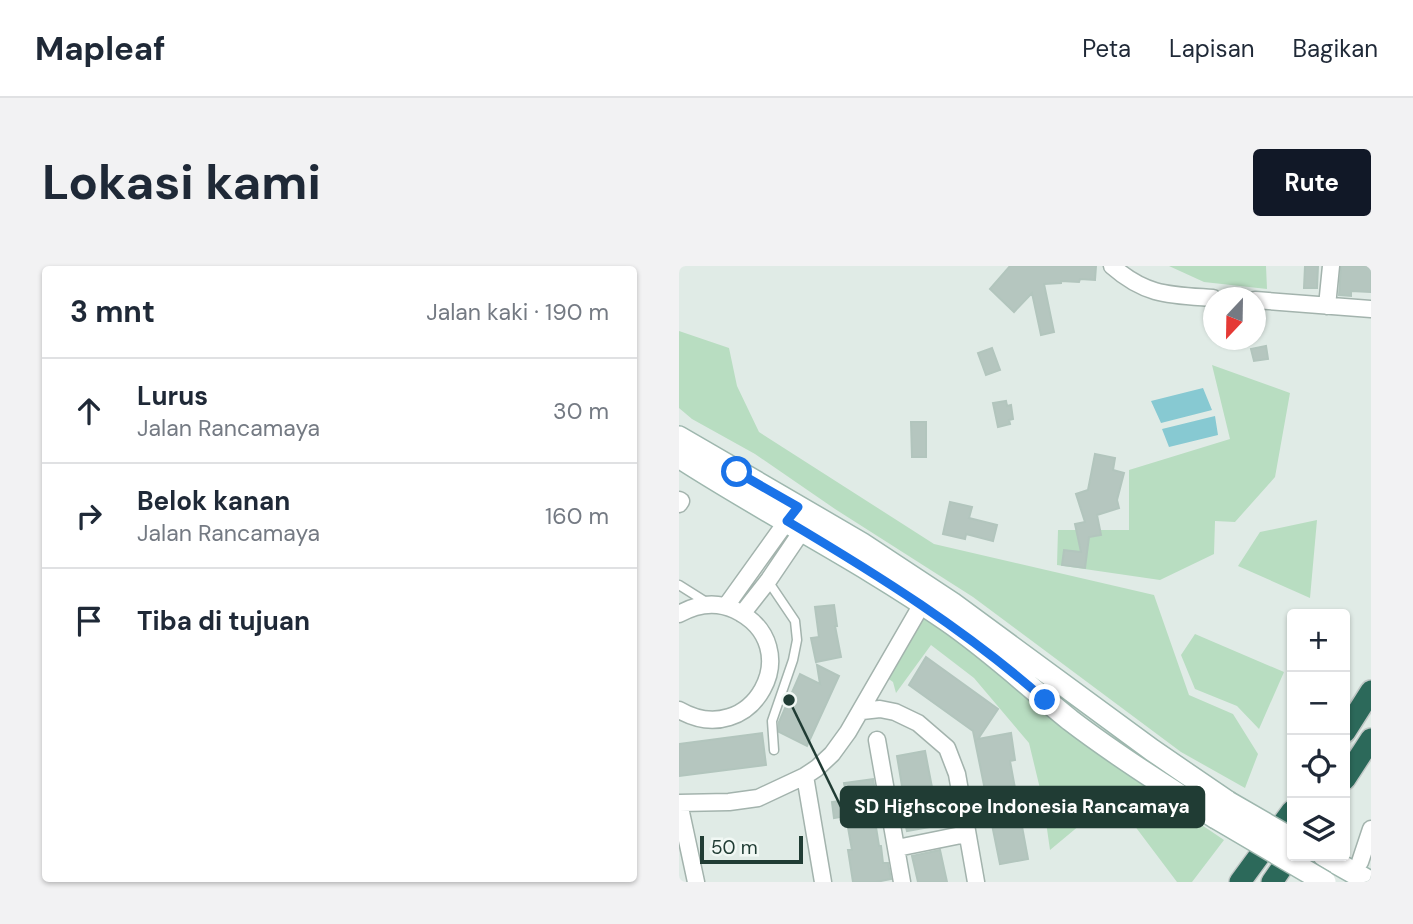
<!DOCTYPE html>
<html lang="id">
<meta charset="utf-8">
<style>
body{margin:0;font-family:"DM Sans",sans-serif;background:#f2f2f3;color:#1f2937}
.controls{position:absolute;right:21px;bottom:21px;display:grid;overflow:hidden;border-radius:7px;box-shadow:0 2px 5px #0004}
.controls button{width:63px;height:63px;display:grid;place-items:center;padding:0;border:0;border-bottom:2px solid #e0e1e3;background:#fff;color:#1f2937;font:35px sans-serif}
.compass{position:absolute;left:524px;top:21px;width:63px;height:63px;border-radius:50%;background:#fff;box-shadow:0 2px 5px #0004;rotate:202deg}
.scale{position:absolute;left:21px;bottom:18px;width:103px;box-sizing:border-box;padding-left:7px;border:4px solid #203c34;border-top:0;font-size:19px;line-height:24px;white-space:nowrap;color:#203c34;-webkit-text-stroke:5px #f1f8f4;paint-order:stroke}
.stop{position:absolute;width:21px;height:21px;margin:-16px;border:5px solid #1a73e8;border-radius:50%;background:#fff}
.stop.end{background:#1a73e8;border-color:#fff;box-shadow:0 2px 7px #0008}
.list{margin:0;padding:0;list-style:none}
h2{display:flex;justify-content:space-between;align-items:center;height:91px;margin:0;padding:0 28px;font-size:30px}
h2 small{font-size:23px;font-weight:400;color:#747a83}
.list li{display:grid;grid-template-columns:46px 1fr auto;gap:21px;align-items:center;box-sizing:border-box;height:105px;padding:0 28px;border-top:2px solid #e0e1e3}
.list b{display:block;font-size:26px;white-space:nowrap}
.list p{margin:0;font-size:23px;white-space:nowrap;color:#747a83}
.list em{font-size:23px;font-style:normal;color:#747a83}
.icon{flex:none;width:38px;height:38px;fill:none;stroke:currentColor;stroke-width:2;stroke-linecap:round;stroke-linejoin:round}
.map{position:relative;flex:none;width:692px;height:616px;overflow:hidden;border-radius:7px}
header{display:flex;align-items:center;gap:42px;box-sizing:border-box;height:98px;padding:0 35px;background:#fff;border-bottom:2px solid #e0e1e3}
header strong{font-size:33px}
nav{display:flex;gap:38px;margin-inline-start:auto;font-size:24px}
.intro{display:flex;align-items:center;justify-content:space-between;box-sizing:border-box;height:168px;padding:0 42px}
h1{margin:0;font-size:49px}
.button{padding:18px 32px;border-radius:7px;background:#111827;color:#fff;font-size:24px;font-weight:700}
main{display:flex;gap:42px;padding:0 42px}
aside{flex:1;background:#fff;border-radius:7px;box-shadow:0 2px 5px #0004}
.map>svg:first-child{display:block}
</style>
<header>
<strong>Mapleaf</strong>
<nav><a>Peta</a><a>Lapisan</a><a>Bagikan</a></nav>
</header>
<div class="intro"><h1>Lokasi kami</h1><a class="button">Rute</a></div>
<main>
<aside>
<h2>3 mnt<small>Jalan kaki · 190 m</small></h2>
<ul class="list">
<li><svg class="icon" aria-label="ahead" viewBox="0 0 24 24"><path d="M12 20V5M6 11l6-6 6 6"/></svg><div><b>Lurus</b><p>Jalan Rancamaya</p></div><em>30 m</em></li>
<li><svg class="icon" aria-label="right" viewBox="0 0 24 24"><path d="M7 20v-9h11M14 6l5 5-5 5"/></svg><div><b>Belok kanan</b><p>Jalan Rancamaya</p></div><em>160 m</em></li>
<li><svg class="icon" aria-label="arrive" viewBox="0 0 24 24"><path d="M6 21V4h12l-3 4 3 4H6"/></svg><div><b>Tiba di tujuan</b></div></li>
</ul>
</aside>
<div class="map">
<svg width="692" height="616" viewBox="0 0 692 616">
<rect width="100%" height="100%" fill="#e0ebe6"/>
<path fill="#b8ddc1" d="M490 0H587L588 23 525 16Z
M0 65 50 82 58 120 80 166 255 278 475 329 510 429 554 448 579 488 566 522 502 486 294 331 156 243 76 188 13 153 0 142Z
M533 99 611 127 596 211 556 256 536 255 535 288 481 314 378 299 379 264H450V204L551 173Z
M638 254 631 332 559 300 581 266Z
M246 349 471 524 545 574 513 616H498L443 543 401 559 371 584 364 535 350 477 295 412 252 379 217 427 214 416 207 411Z
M516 368 605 406 580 463 558 440 516 423 502 389Z"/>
<path fill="#87c9d2" d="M524 122 533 144 482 157 472 135Z
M536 150 539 169 490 181 483 163Z"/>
<path fill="#b5c6bf" stroke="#b2c5bd" stroke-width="2" d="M331 0H417L416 14 401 13 400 16 382 15V17L365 18 375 66 362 69 353 27 335 46 311 23Z
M626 0H639L638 22H625Z
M662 0H692V26L672 25V30L660 29Z
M587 80 589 93 575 95 572 83Z
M313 82 321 104 307 109 299 87Z
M327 135 328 140 332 139 334 153 330 154 331 158 319 161 314 137Z
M232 156H247V191H233Z
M416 188 436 192 434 204 445 207 438 234 440 242 418 249 422 269 410 271 406 302 383 299 385 284 402 286 396 258 406 256 397 228 409 224Z
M271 236 293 241 290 252 318 259 314 275 287 268 286 273 264 268Z
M155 339 158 360H156L162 391 137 396 132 372 140 371 136 341Z
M247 391 319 443 299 473 332 467 336 494 331 495 349 593 321 598 294 465 230 419Z
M138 399 160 410 128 480 100 466V456L121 408 141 418Z
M83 467 87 499 0 510V478Z
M246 485 256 537 266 536 268 549 260 550 262 559 228 565 219 527 224 526 218 490Z
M194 513 201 554 196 555 200 580H202L204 597H209L212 613 197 616H174L169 584H173L167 550 155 552 153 536 168 534 165 517Z
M261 584 268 616H239L233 590Z"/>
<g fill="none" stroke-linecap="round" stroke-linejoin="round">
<defs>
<path id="lane" d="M89 315 116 355 118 374 114 394 93 455 95 484
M0 319 27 336"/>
<path id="street" d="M433 0C467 30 491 29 534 32
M576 34 692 43
M648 40 652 0
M0 234 2 235 0 238
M47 340 113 248
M0 348C18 338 37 335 56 344 131 380 73 486 0 444
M63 348 89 315 129 256
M183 445 201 443 216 446 239 457 268 482 278 508 297 616
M198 474 223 616
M126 510 144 616
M0 537 50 536 79 532 126 510 138 502 153 488 169 466 243 338
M0 537 17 616
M218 582 287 568
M681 596 692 563"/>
<path id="secondary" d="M0 171 182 277 273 337 473 484 549 536
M0 191C88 248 181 294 267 354 311 384 350 421 391 454 438 490 487 521 537 552
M645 590 691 616"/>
<path id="highway" d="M666 466 692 425
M666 513 692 473
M561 616 613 545
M593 616 613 587"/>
</defs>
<use href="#lane" stroke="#a3b3ad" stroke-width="11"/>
<use href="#street" stroke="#a3b3ad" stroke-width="19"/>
<use href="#secondary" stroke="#9eb7ae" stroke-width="24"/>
<use href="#highway" stroke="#c1c8c6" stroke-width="24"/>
<use href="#lane" stroke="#fff" stroke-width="8"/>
<use href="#street" stroke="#fff" stroke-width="16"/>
<use href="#secondary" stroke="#fff" stroke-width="21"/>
<use href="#highway" stroke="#2c695a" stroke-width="21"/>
<defs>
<path id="secondary-bridge" d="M549 536 613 573
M537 552 646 616"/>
</defs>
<use href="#secondary-bridge" stroke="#9eb7ae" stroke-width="24" stroke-linecap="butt"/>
<use href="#secondary-bridge" stroke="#fff" stroke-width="21"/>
</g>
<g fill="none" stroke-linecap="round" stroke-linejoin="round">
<path stroke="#1a73e8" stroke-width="9" d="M58 206 119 241 108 255C199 309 287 364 366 434"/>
</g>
<path fill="none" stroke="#203c34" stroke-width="2.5" d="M110 434L162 541"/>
<circle fill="#203c34" stroke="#f1f8f4" stroke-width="2.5" cx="110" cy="434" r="7"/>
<rect fill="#203c34" stroke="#203c34" stroke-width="2.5" x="162" y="521" width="363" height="40" rx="7"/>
<g font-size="19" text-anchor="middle" font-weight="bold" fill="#fff">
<text x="343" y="547">SD Highscope Indonesia Rancamaya</text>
</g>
</svg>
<div class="controls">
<button>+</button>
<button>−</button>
<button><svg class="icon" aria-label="locate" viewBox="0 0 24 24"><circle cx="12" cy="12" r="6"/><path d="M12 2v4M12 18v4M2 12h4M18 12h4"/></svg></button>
<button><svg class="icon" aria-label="layers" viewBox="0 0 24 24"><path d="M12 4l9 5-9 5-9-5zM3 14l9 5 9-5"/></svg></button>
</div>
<svg class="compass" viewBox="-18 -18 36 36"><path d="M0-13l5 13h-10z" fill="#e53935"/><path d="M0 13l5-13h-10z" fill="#747a83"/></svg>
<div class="scale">50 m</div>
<div class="stop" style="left:58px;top:206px"></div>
<div class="stop end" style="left:366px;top:434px"></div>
</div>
</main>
